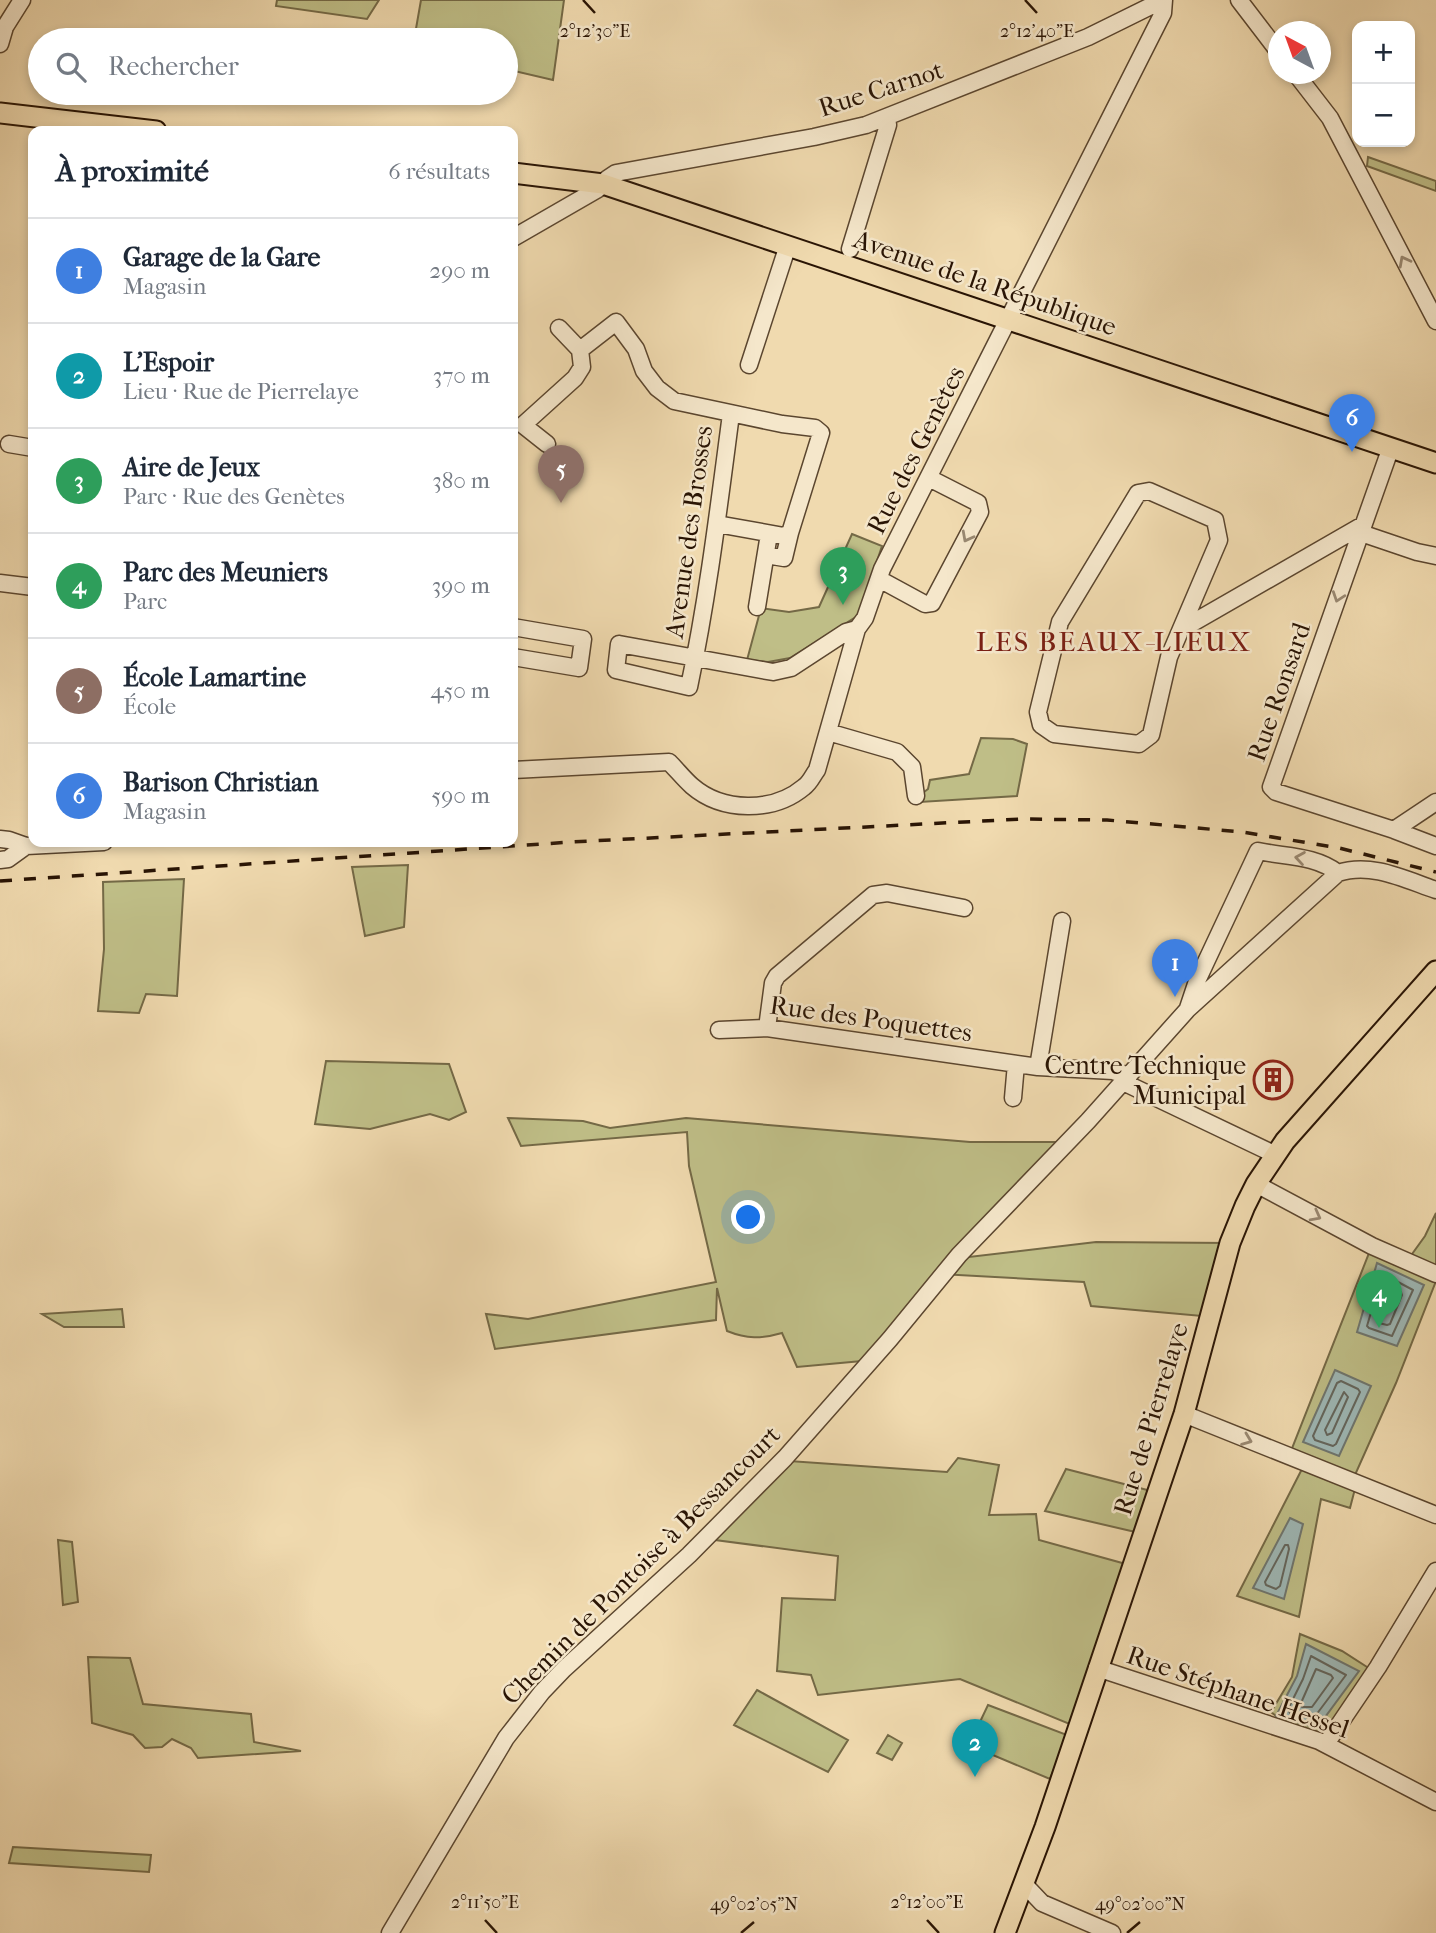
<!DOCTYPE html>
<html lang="fr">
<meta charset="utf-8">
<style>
body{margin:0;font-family:"IM FELL French Canon",serif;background:#f2f2f3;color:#1f2937}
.controls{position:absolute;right:21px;top:21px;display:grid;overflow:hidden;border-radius:14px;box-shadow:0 4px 10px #0003}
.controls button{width:63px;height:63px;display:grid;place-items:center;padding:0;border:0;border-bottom:2px solid #e0e1e3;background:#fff;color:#1f2937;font:35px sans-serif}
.compass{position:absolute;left:1268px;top:21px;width:63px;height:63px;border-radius:50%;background:#fff;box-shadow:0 4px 10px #0003;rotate:319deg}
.you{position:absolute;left:749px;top:1218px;width:24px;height:24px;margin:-18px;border:5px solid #fff;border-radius:50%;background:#1a73e8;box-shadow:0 0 0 10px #1a73e833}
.badge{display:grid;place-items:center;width:46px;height:46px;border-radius:50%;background:#8f2418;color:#fff;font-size:23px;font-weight:700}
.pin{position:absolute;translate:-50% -58px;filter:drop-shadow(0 2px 4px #0008)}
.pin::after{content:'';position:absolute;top:37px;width:24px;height:21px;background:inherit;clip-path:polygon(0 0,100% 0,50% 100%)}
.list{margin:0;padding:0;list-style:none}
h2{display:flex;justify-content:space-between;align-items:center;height:91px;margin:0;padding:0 28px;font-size:30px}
h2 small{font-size:23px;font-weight:400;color:#747a83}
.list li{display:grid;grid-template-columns:46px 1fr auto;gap:21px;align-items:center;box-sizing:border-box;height:105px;padding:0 28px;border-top:2px solid #e0e1e3}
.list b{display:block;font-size:26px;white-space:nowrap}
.list p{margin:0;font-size:23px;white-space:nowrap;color:#747a83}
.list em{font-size:23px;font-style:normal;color:#747a83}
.icon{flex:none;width:38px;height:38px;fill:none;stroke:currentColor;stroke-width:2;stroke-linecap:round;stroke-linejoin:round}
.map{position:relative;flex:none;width:1436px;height:1933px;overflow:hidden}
.search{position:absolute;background:#fff;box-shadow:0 4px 10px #0003;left:28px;top:28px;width:490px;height:77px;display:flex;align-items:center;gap:18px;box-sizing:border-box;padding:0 24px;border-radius:38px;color:#747a83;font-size:26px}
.panel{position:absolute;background:#fff;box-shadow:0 4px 10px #0003;left:28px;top:126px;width:490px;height:721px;border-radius:14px}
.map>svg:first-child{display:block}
</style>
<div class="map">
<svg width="1436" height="1933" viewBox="0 0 1436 1933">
<rect width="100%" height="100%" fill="#f0daaf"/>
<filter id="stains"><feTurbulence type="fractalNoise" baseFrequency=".00286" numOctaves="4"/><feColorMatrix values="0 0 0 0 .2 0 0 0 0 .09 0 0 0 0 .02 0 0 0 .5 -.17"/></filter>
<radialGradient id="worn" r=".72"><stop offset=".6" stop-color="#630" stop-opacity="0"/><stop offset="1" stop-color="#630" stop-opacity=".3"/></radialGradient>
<path fill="#bfbe87" stroke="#746946" stroke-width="2" d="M277 0H379L367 19 276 6Z
M421 0H564L553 80 506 69V40H414Z
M1368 157 1436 181V191L1367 166Z
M852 534 882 546 859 615 790 658 768 662 747 660 761 608 789 612 819 607Z
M981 738 1013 739 1027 744 1017 796 920 802 919 796 928 789 930 780 969 774Z
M408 865 404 927 365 936 352 867Z
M184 879 177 996 146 994 139 1013 98 1011 104 949 103 882Z
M326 1061 449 1064 466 1112 449 1120 430 1114 370 1129 315 1124Z
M508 1118 583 1121 610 1128 686 1118 970 1142H1067L952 1259 1096 1242 1230 1243 1213 1317 1091 1306 1084 1282 940 1274 862 1361 797 1367 782 1333C761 1339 747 1339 727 1331L717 1288 716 1320 495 1349 486 1314 528 1319 716 1282 689 1166 687 1132 521 1146Z
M1436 1213V1281L1396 1383 1355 1475 1291 1451 1373 1243 1407 1261 1425 1236Z
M122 1309 124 1327H64L42 1314Z
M958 1458 999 1465 989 1515 1036 1514 1039 1540 1133 1566 1072 1725 960 1679 818 1695 811 1675 777 1671 782 1598 835 1600 838 1556 715 1540 706 1533 789 1461 947 1472Z
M1303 1467 1356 1485 1350 1508 1321 1499 1299 1617 1237 1596Z
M1066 1469 1155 1492 1144 1534 1045 1511Z
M58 1540 72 1542 78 1602 63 1605Z
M1300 1634 1342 1651 1367 1667V1670L1324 1734C1304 1739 1286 1724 1271 1712L1292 1677Z
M88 1657 130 1658 143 1704 251 1714 254 1742 301 1751 198 1758 191 1748 172 1739 162 1747 145 1748 133 1735 92 1723Z
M757 1690 848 1740 828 1772 734 1725Z
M988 1705 1067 1735 1050 1779 969 1745Z
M888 1735 902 1743 892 1760 877 1753Z
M13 1847 151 1855 149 1872 9 1863Z"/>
<path fill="#9eb8b6" stroke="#6f766f" stroke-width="2" d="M1377 1263 1424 1285 1397 1346 1357 1332Z
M1335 1370 1371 1386 1339 1456 1303 1442Z
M1290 1518 1303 1524 1284 1599 1253 1588Z
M1306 1644 1359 1671 1317 1728 1276 1716 1297 1676Z"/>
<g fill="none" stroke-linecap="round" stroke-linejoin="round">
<path stroke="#64665d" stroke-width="2" d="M1382 1275H1385L1413 1290 1392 1336 1369 1328 1367 1326Z
M1390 1287 1401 1292 1402 1295 1390 1324 1387 1325 1379 1323 1378 1319 1386 1289Z
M1341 1381 1358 1389 1360 1392 1336 1444 1333 1446 1315 1440 1313 1436 1337 1383Z
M1344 1392 1348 1397 1332 1433 1327 1435 1325 1430Z
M1285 1545H1288L1289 1549 1280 1586 1276 1589 1266 1585 1265 1582Z
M1311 1656 1346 1675 1313 1719 1290 1713 1288 1709 1303 1679Z
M1316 1669 1331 1675 1333 1678 1312 1707H1302L1301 1703Z"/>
<defs>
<path id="minor" d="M1239 0 1278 51
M0 44 5 27 22 0
M1296 74 1330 118 1436 321
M513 238 598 189 607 179 616 173 814 137 866 125 1088 37 1163 0
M850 249 888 125 887 117
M559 328 580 350 616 322 636 349 644 371 657 388 674 401 782 424 815 428 821 433 790 533 784 536 717 524
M749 365 788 245
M731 414C719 505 708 597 689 687L616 670 619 644 773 672 791 668 846 632 857 629
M9 444 33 448
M547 444 523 425 575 378 582 367 580 350
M1391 447 1271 787 1276 792 1394 830 1436 846
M1149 491 1215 520 1219 540 1169 657 1151 735 1139 744 1054 734 1041 725 1038 712 1060 622 1138 493Z
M1361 533 1417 552 1436 556
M766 555 784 558 790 533
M879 579 925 604 932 603 980 512 978 503 929 478
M0 583 33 587
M757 607 769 534
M513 627 583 639 579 668 513 657
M1182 629 1363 525
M828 732 897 752 912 767 916 796
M513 770 669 762C677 770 684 779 692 786 722 812 773 813 804 787 810 783 813 775 817 770L857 629 865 618 882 569 1163 13 1164 0
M1394 830 1436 802
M0 839 9 840 26 846
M0 860 8 859 26 846 104 842
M1188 1008 1197 981 1258 851C1285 857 1315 855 1338 873
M767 1028 773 983 777 976 873 895 887 893 964 908
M719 1030 767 1028 1038 1067 1113 1071 1129 1076
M1038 1067 1062 921
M1123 1082 1276 1155
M1013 1098 1016 1064
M1256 1184 1372 1246 1436 1274
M1184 1414 1436 1515
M1097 1668 1319 1741 1436 1802
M1326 1744 1378 1667 1436 1571
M1024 1884 1042 1903 1112 1933
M390 1933 506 1738 542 1692 564 1669 689 1555 785 1458 890 1339 959 1255 1088 1121 1188 1009 1338 873C1371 862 1404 879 1436 890"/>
<path id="major" d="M0 113 156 131
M513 173 603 184 1436 463
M1005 1933 1045 1827 1184 1414 1230 1243 1245 1206 1256 1184 1285 1141 1436 971"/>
</defs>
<use href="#minor" stroke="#5b462f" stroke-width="19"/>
<use href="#major" stroke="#291404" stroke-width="23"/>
<use href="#minor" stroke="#f5e7cb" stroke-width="16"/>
<use href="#major" stroke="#f0daaf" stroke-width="19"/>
<path stroke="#291404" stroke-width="3.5" stroke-dasharray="12 12" stroke-linecap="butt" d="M0 881 571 842 1022 819 1107 820 1242 832 1339 848 1436 872"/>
</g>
<defs><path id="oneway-chevron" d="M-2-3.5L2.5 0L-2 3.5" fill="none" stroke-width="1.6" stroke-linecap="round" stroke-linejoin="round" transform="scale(1.75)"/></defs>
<g stroke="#998871">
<use href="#oneway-chevron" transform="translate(1404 261) rotate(-118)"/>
<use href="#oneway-chevron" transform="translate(967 537) rotate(118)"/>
<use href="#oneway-chevron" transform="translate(1338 597) rotate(109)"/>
<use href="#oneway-chevron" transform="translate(1300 858) rotate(-171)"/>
<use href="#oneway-chevron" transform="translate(1316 1216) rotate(28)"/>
<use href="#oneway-chevron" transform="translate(1247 1440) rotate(21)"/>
</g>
<path fill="none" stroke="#291404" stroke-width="2.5" d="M583 0 595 13M1025 0 1037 13M485 1920 497 1933M927 1920 939 1933M741 1933 754 1922M1127 1933 1140 1922"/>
<defs>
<symbol id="building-ring" viewBox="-11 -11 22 22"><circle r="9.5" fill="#f5e7cb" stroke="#8f2418" stroke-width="1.5"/><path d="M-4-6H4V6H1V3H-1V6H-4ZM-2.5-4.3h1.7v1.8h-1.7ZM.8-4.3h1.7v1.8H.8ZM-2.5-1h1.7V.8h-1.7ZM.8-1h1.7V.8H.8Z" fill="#8f2418"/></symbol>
</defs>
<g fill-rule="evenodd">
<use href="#building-ring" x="1251" y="1058" width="44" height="44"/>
</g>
<g text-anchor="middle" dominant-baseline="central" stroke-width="5" stroke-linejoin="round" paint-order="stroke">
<g font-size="26" fill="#291404" stroke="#f5e7cb">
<text transform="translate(881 89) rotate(-18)">Rue Carnot</text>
<text transform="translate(985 283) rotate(19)">Avenue de la République</text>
<text transform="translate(916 450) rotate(-63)">Rue des Genètes</text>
<text transform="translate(689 532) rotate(-82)">Avenue des Brosses</text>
<text transform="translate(1279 692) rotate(-71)">Rue Ronsard</text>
<text transform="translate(871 1019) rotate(8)">Rue des Poquettes</text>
<text transform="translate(1151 1419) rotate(-73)">Rue de Pierrelaye</text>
<text transform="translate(641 1565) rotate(-45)">Chemin de Pontoise à Bessancourt</text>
<text transform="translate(1238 1692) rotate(19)">Rue Stéphane Hessel</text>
</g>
<g font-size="26" fill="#291404" stroke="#f5e7cb" text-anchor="end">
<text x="1246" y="1065">Centre Technique<tspan x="1246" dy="30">Municipal</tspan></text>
</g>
<g font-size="28" letter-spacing="2" fill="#7a1f14" stroke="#f5e7cb">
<text x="1114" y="641">LES BEAUX-LIEUX</text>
</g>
</g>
<g font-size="18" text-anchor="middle" fill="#291404" stroke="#f5e7cb" stroke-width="5" stroke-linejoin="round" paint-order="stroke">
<text x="595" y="37">2°12'30"E</text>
<text x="1037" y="37">2°12'40"E</text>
<text x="485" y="1908">2°11'50"E</text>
<text x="927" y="1908">2°12'00"E</text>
<text x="754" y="1910">49°02'05"N</text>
<text x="1140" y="1910">49°02'00"N</text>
</g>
<rect width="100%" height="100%" filter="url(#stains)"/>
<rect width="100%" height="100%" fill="url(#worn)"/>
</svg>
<div class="controls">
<button>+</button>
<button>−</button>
</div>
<svg class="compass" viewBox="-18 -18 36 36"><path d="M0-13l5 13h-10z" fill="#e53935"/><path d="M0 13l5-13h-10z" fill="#747a83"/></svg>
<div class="you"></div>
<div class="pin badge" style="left:1175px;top:997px;background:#3f7fe0">1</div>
<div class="pin badge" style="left:975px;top:1777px;background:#0f9aa8">2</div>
<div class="pin badge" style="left:843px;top:605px;background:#2e9e5b">3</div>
<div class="pin badge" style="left:1379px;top:1328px;background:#2e9e5b">4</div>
<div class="pin badge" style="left:561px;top:503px;background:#8d6e63">5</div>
<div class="pin badge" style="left:1352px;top:452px;background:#3f7fe0">6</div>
<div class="search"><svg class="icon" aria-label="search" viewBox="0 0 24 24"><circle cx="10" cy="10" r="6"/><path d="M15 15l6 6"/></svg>Rechercher</div>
<section class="panel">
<h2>À proximité<small>6 résultats</small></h2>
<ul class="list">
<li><span class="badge" style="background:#3f7fe0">1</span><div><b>Garage de la Gare</b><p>Magasin</p></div><em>290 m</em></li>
<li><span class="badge" style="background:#0f9aa8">2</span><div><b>L'Espoir</b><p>Lieu · Rue de Pierrelaye</p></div><em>370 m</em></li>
<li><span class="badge" style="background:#2e9e5b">3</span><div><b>Aire de Jeux</b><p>Parc · Rue des Genètes</p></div><em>380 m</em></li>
<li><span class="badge" style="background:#2e9e5b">4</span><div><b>Parc des Meuniers</b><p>Parc</p></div><em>390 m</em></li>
<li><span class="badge" style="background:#8d6e63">5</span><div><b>École Lamartine</b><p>École</p></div><em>450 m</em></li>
<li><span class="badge" style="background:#3f7fe0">6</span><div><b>Barison Christian</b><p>Magasin</p></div><em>590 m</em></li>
</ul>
</section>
</div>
